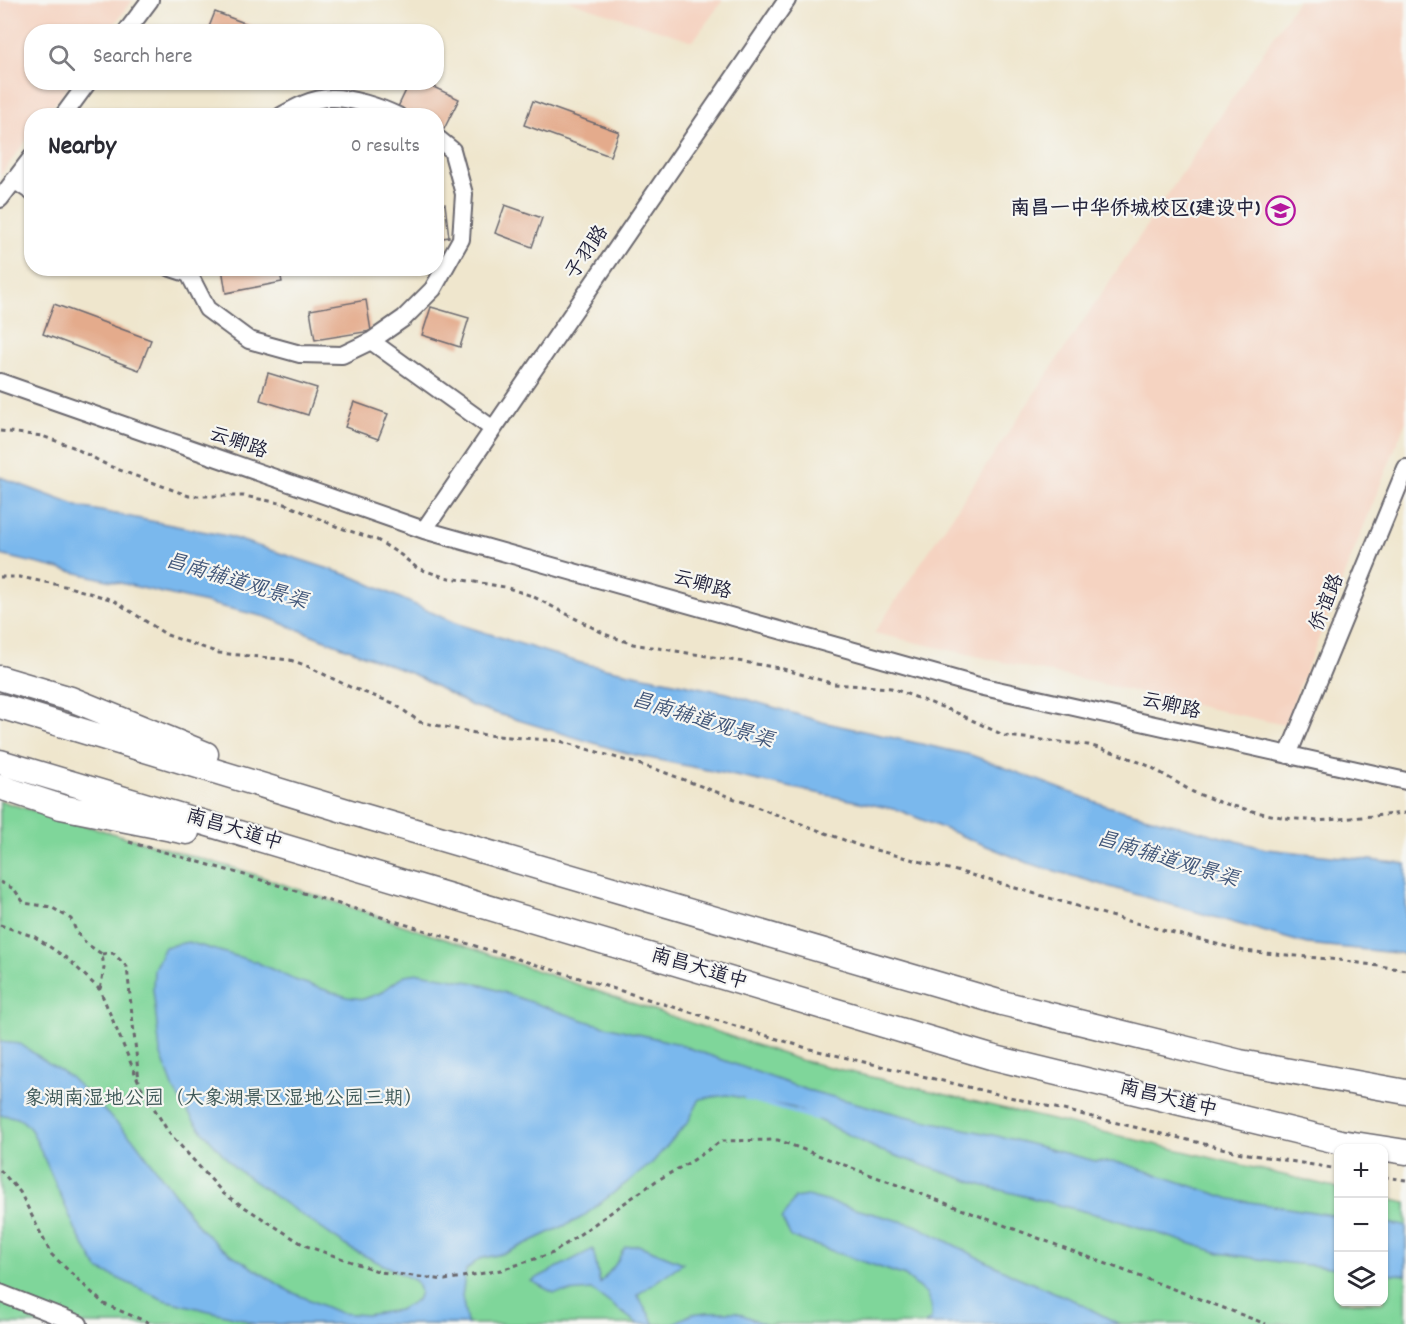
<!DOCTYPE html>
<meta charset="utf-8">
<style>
body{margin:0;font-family:Dekko,"LXGW WenKai TC",sans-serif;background:#f2f2f3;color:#2b2b33}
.controls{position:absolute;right:18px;bottom:18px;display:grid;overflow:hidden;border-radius:12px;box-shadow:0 2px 4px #0004}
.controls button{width:54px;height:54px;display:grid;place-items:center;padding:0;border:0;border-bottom:2px solid #e1e1e2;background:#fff;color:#2b2b33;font:30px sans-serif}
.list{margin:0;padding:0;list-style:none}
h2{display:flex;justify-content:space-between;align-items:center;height:78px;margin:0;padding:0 24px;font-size:26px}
h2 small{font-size:20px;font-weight:400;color:#7c7c81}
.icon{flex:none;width:33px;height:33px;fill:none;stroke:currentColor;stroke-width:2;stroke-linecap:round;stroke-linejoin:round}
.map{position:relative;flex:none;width:1406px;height:1324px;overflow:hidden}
.search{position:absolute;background:#fff;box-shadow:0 2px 4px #0004;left:24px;top:24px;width:420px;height:66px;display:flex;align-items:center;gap:15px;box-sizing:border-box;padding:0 21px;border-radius:24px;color:#7c7c81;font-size:22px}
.panel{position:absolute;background:#fff;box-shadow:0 2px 4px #0004;left:24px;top:108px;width:420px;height:168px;border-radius:24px}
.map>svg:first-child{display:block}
</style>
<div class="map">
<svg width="1406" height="1324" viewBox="0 0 1406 1324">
<rect width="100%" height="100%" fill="#f6f6f2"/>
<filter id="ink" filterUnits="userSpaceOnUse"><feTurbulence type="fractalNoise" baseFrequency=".0167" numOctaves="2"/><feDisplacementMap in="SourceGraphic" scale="12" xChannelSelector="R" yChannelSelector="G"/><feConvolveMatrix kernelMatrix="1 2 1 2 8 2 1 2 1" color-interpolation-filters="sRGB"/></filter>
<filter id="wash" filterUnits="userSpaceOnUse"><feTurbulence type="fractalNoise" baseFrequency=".008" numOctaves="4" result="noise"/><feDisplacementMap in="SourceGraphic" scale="24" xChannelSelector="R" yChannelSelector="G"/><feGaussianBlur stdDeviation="1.35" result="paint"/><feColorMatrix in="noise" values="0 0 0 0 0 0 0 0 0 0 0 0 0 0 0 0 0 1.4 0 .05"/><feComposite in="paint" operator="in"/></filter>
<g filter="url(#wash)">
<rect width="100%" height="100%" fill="#efe6cd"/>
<path fill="#f5d3c1" d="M0 0H133L109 31 32 32V82L71 83 46 115 32 116 31 134 0 176Z
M566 0H723L693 41Z
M1298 0H1406V421L1284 725 874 633Z"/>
<path fill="#7fd69a" stroke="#507c6a" stroke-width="1.5" d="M0 801 244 871 800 1060 1338 1188V1302H1384V1198L1406 1203V1324H0Z"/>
<path fill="#7ab8ed" stroke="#4e6d94" stroke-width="1.5" d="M0 477 80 507 227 536 354 577 455 623 581 663 727 693 822 722 971 755 1107 806 1266 849 1406 864V954L1307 944 1031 864 898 810 630 754 472 706 415 675 266 617 0 555Z
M188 942 256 962 295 980 347 997 364 999 380 993 405 975 419 973 476 983 589 1022 675 1043 807 1090 905 1116 1011 1139 1095 1161 1122 1163 1231 1199 1338 1216V1268L1279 1262 1220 1253 1110 1218 981 1185 879 1150 794 1108 727 1095 700 1099 688 1122 652 1163 581 1218 506 1253 479 1259 466 1270 462 1296 467 1323 469 1324H254L242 1319 164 1300 98 1269 78 1235 33 1133C24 1119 17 1116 0 1115V1042L20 1044 70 1077 135 1141 200 1228 220 1247 289 1291 340 1313 366 1315 399 1310 417 1300 420 1292 416 1281 351 1249 280 1200 234 1167 194 1121 175 1092 160 1052 153 989 154 969 165 947Z
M807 1196 915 1225 1015 1276 1073 1300 1119 1324H925L931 1319V1306L926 1294 905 1276 791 1237 782 1219 795 1198Z
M1384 1223 1406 1226V1275L1384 1273Z
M638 1245 683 1263 637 1295 655 1324H638L592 1290 554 1293 531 1281 593 1249 600 1283 615 1265 625 1247Z
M707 1312H736L765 1324H672L692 1314Z"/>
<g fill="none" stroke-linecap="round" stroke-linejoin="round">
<path stroke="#7ab8ed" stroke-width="4.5" d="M746 1098 816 1118"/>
</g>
<g id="blocks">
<path fill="#e4ab8c" d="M215 12 266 31V32H207Z
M410 82H423L459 99 444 129 436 126V116H415L398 107Z
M533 101 619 132 610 156 524 125Z
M445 204 449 237 436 239V205Z
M505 205 542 218 532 247 495 233Z
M222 268H279L282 282 226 293Z
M366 300 371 331 315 340 310 310Z
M54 304 151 340 139 370 43 334Z
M431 307 469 318 460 347 422 335Z
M268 373 317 388 308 415 260 400Z
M354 402 388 414 378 439 345 427Z"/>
</g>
</g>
<g filter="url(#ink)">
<use href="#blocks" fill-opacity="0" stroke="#6a676e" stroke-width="1.5"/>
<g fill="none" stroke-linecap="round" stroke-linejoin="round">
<defs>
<path id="minor" d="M126 32 150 0
M63 116 88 82
M281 116C295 108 313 98 330 98 349 97 380 107 398 116
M14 180 32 192
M0 199 32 157
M171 268 189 274
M190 268 189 274 207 309 249 340 300 354 342 355 371 341 404 318 433 289 461 239 464 194 452 150 436 137
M371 341 493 429
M0 382 424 530 975 685 1406 781
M424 530 787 0
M1288 755 1406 468
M0 1293 79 1324"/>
<path id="highway" d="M0 678 71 699 206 754
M0 706 350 812 1002 1003 1240 1062 1406 1092
M0 762 991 1057 1341 1142 1406 1152
M0 787 61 807 187 832"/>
</defs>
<use href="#minor" stroke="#6a676e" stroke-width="20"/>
<use href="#highway" stroke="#6a676e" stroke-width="27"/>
<path stroke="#6a676e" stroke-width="3" stroke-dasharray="4.5 4.5" stroke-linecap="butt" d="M0 431 42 436 73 447 109 466 189 496H244L285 504 338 527 377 540 401 555 417 568 444 577 505 587 532 596 607 635 633 644 780 668 834 684 891 688 955 712 1005 736 1088 745 1119 754 1149 766 1193 792 1219 802 1256 812 1286 818 1317 821 1406 813
M0 577H20L69 587 113 600 167 635 219 653 290 660 305 665 350 687 393 703 420 722 485 735 560 741 658 770 860 846 968 874 1124 920 1244 951 1339 960 1406 970
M129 842 248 876 810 1049 1242 1153 1338 1169
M0 882 14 889 24 903 51 907 71 919 77 933 87 944 102 954 104 968 100 990
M0 925 35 937 68 959 100 990 140 1085 169 1133 224 1194 304 1245 380 1272 445 1280 501 1270 553 1253 656 1181 692 1161 721 1141 778 1140 1266 1324
M102 954 113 953 127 967 139 1081
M0 1170 20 1192 51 1254 104 1304 152 1324
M1384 1177 1406 1180"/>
<use href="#minor" stroke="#fff" stroke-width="16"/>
<use href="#highway" stroke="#fff" stroke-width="24"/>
</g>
</g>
<defs>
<symbol id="school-ring" viewBox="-11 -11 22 22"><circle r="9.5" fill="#f6f6f2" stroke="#b5179e" stroke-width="1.5"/><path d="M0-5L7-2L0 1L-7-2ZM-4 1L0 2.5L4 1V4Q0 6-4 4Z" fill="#b5179e"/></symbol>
</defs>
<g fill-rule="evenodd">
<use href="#school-ring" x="1264" y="194" width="33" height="33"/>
</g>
<g text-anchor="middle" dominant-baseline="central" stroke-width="4.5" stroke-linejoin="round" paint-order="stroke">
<g font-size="20" font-weight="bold" fill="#22223b" stroke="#f6f6f2" text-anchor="end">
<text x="1260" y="210">南昌一中华侨城校区(建设中)</text>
</g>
<g font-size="20" fill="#22223b" stroke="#f6f6f2">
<text transform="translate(588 253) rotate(-56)">子羽路</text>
<text transform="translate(238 444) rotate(19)">云卿路</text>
<text transform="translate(702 586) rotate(16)">云卿路</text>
<text transform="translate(1328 603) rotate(-68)">侨谊路</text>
<text transform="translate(1171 707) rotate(13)">云卿路</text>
<text transform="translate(234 831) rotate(17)">南昌大道中</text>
<text transform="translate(699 970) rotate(17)">南昌大道中</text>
<text transform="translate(1168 1100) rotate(14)">南昌大道中</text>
</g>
<g font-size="20" fill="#3e5858" stroke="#f6f6f2">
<text x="224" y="1100">象湖南湿地公园（大象湖景区湿地公园三期）</text>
</g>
<g font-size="21" font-style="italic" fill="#415679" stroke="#f6f6f2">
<text transform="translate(236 583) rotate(17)">昌南辅道观景渠</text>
<text transform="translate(702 722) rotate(17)">昌南辅道观景渠</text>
<text transform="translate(1167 861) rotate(17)">昌南辅道观景渠</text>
</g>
</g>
</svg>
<div class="controls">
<button>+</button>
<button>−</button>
<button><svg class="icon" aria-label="layers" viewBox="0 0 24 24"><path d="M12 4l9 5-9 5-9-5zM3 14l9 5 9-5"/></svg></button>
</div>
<div class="search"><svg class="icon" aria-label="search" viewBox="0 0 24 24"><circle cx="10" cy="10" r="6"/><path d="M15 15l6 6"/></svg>Search here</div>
<section class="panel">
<h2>Nearby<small>0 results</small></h2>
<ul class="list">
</ul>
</section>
</div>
